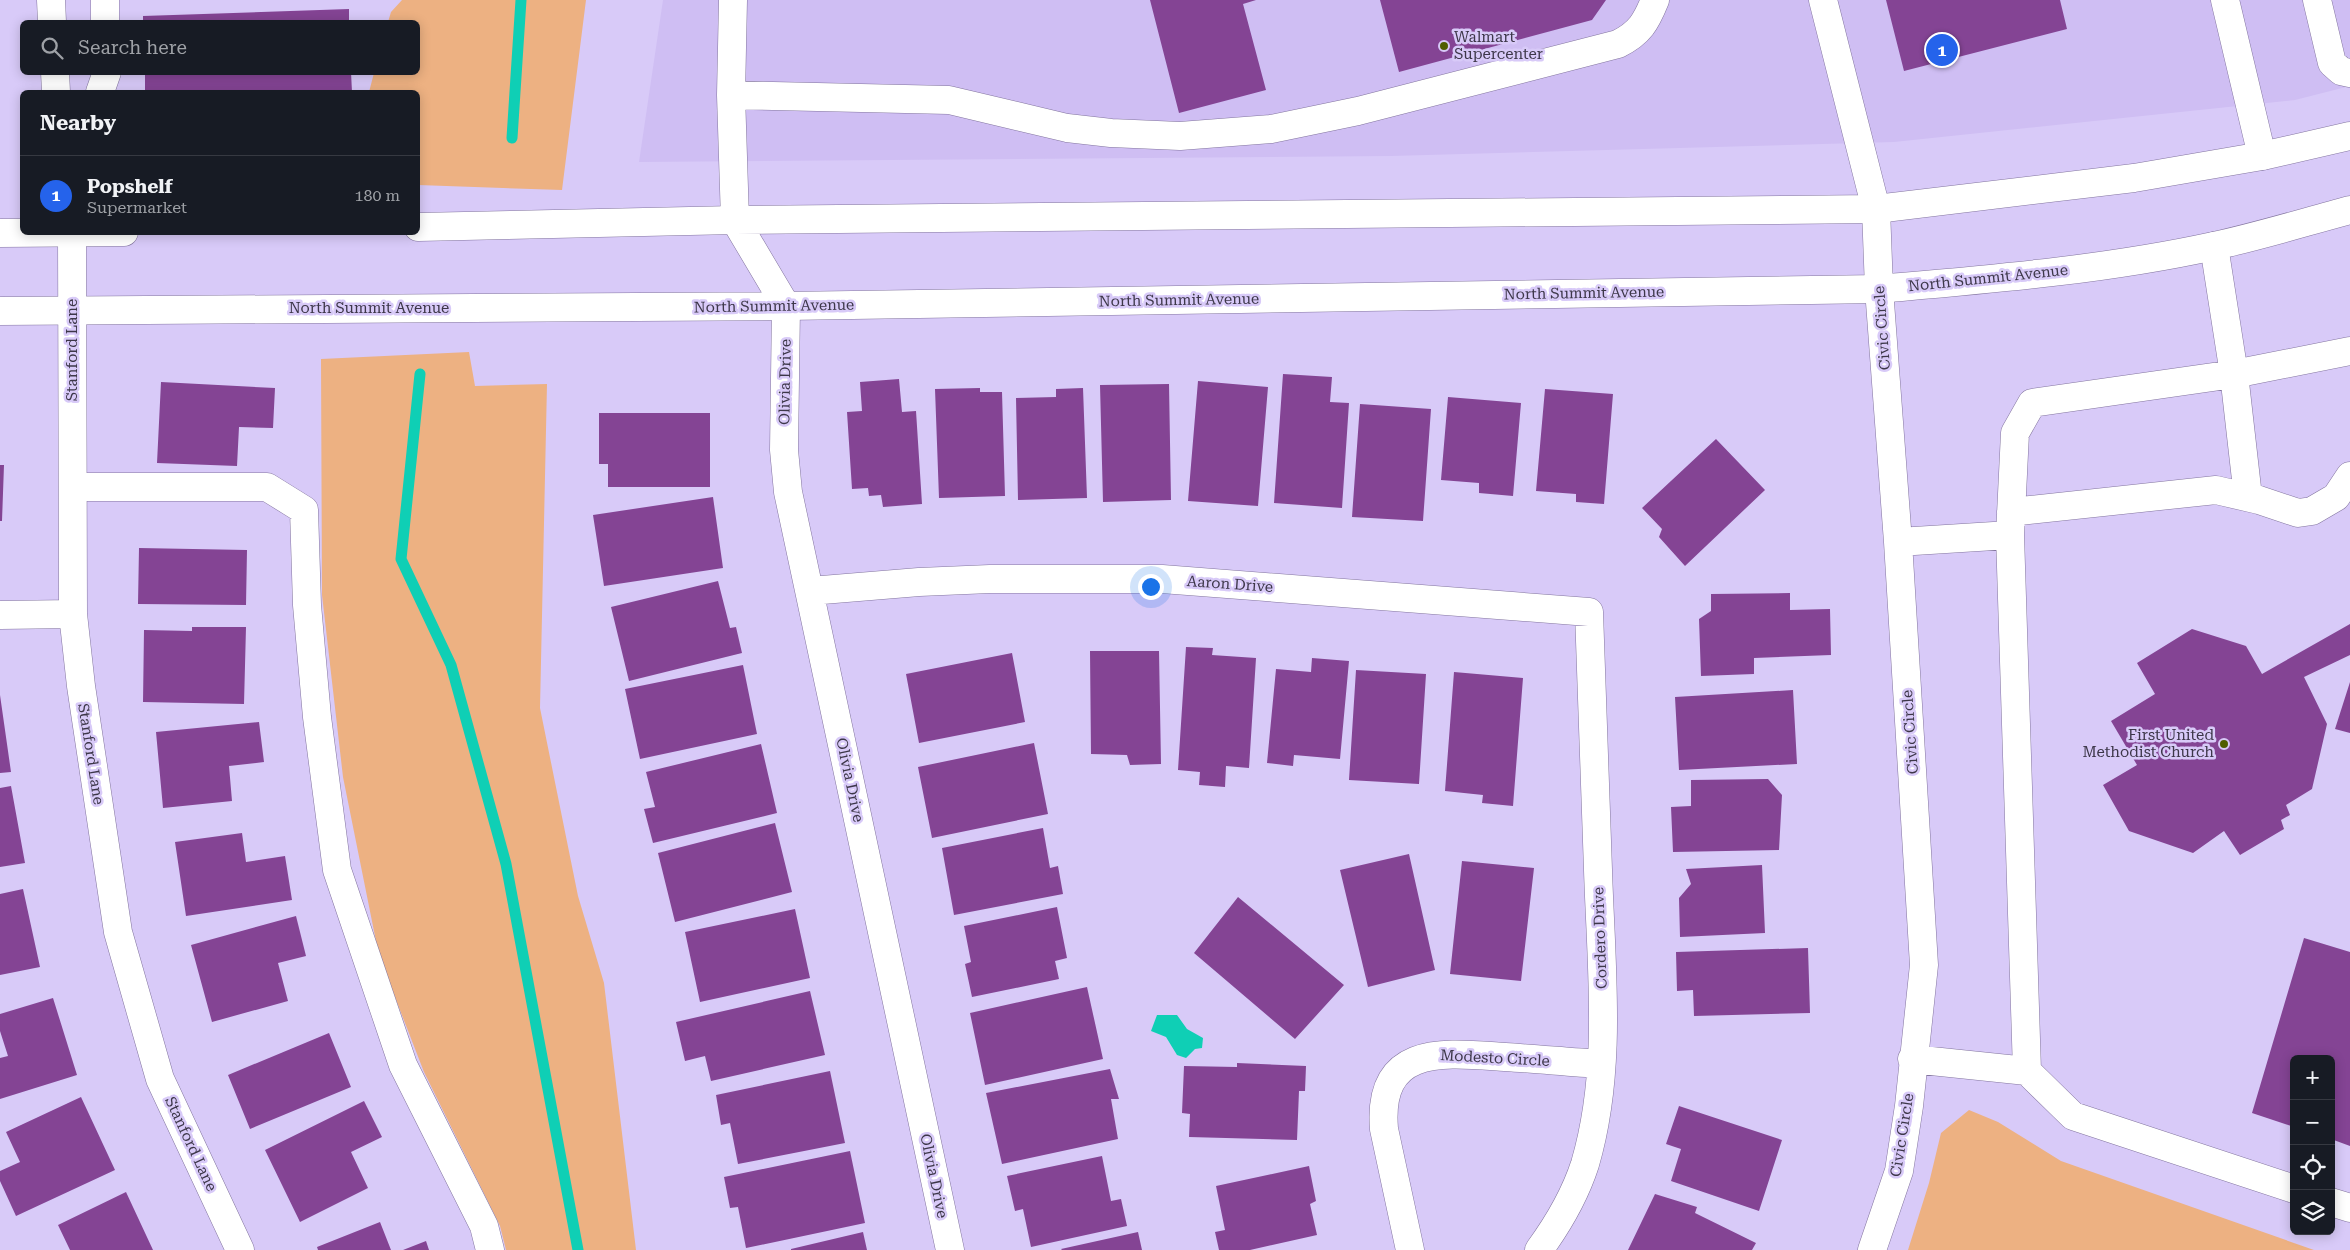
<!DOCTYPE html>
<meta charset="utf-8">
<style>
body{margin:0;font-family:"Roboto Serif",serif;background:#242831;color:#f1f3f6}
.controls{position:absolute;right:15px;bottom:15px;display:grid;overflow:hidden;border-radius:8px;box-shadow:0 2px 12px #0003}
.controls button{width:45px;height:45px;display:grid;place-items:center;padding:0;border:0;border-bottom:1px solid #363941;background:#171b24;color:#f1f3f6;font:25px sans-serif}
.you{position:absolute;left:1150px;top:586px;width:18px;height:18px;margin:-12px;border:4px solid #fff;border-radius:50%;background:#1a73e8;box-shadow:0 0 0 8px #1a73e833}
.badge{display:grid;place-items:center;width:32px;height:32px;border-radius:50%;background:#2563eb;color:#fff;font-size:16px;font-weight:700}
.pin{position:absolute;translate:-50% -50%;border:2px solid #fff;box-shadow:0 1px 5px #0006}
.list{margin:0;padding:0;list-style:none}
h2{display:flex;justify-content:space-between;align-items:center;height:65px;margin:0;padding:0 20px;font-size:21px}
h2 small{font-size:16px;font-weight:400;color:#9ea1a6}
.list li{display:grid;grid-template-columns:32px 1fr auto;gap:15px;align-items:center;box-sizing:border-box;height:80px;padding:0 20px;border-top:1px solid #363941}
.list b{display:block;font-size:19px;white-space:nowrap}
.list p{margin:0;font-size:16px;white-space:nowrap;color:#9ea1a6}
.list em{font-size:16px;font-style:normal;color:#9ea1a6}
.icon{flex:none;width:28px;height:28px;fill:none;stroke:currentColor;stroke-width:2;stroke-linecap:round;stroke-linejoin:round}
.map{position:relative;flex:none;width:2350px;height:1250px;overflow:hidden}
.search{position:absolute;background:#171b24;box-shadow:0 2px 12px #0003;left:20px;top:20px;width:400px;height:55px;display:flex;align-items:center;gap:12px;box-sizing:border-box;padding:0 18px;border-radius:8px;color:#9ea1a6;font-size:19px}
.panel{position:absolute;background:#171b24;box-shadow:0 2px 12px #0003;left:20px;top:90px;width:400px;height:145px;border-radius:8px}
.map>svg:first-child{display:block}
</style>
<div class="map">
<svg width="2350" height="1250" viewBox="0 0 2350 1250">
<rect width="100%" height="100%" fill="#d8caf8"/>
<path fill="#cfbef3" d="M663 0H2350V86L2295 100 1894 142 1391 156 639 162Z"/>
<path fill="#edb182" d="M402 0H586L562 190 418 185V92H369L374 73 418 72V22H388L391 12Z
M469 352 475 386 547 384 540 708 578 896 604 983 636 1250H506L500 1226 424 1072 379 956 343 777 322 595 321 359Z
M1969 1110 1998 1122 2061 1161 2314 1250H1908L1929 1183 1941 1133Z"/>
<path fill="#0fcfb5" d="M1157 1015H1177L1187 1029 1203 1038 1202 1048 1195 1049 1186 1058 1177 1055 1166 1037 1151 1031Z"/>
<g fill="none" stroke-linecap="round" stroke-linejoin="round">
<path stroke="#0fcfb5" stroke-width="11" d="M512 138 521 0
M420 374 401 559 451 665 506 864 578 1250"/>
</g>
<path fill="#844494" d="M1150 0H1256L1243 4 1266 90 1179 113Z
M1380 0H1606L1592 20 1399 72Z
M1886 0H2060L2067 29 1904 71Z
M349 9V22H143V16Z
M145 72H351L352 92H145Z
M1283 374 1332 377 1330 402 1349 403 1342 508 1274 503Z
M899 379 902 412 916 411 922 504 883 507 881 495 869 496 868 488 852 489 847 412 862 411 860 382Z
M1198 381 1268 387 1258 506 1188 501Z
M161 382 275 388 273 428 239 427 237 466 157 463Z
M1169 384 1171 500 1103 502 1100 385Z
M980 388V392H1002L1005 496 939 498 935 389Z
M1083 388 1087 498 1018 500 1016 398 1056 397V389Z
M1545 389 1613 394 1604 504 1576 502V494L1536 491Z
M1448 397 1521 403 1513 496 1479 493V483L1441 480Z
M1360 404 1431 409 1423 521 1352 517Z
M599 413H710V487H608V464H599Z
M1716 439 1765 490 1685 566 1659 537 1662 529 1642 508Z
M0 465H4L2 521H0Z
M713 497 723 568 604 586 593 515Z
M139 548 247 550 246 605 138 604Z
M718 581 730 628 736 627 742 653 629 681 611 607Z
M1790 593V610L1830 609 1831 655 1754 658V674L1701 676 1699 619 1711 611V594Z
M2350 624V655L2304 677 2327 724 2312 789 2286 805 2290 815 2281 820 2284 829 2240 855 2224 831 2193 853 2129 831 2103 785 2137 765 2111 721 2155 694 2137 663 2192 629 2246 646 2262 674Z
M192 627H246L244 704 143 702 144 630 192 631Z
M1186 647 1213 648 1212 655 1256 658 1249 768 1226 766 1225 787 1199 785 1200 772 1178 770Z
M1090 651H1159L1161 764 1130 765 1127 755 1091 754Z
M1012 653 1025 722 919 743 906 674Z
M1312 658 1349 661 1340 759 1294 755 1293 766 1267 763 1276 669 1311 672Z
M743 665 757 734 640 759 625 689Z
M1356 670 1426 674 1419 784 1349 780Z
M1454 672 1523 678 1513 806 1482 803 1483 795 1445 791Z
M2350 682V733L2335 729Z
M1793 690 1797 764 1679 770 1675 697Z
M0 695 11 772 0 773Z
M259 722 264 762 229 766 232 801 163 808 156 732Z
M1034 743 1048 814 932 838 918 767Z
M761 744 777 813 653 843 644 809 655 807 646 772Z
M1768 779 1782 795 1779 850 1673 852 1671 807 1691 806V780Z
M11 786 25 863 0 867V788Z
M775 823 792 892 675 922 658 853Z
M1043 828 1050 868 1058 866 1063 894 954 915 942 848Z
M242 833 246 862 285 856 292 900 186 916 175 842Z
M1409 854 1435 970 1368 987 1340 870Z
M1462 861 1534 868 1521 981 1450 974Z
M1762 865 1765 933 1680 937 1679 898 1691 884 1686 869Z
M23 889 40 967 0 975V894Z
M1238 897 1344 985 1295 1039 1194 953Z
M1057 907 1067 958 1055 961 1059 979 972 997 965 964 971 962 964 926Z
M795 909 810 978 700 1002 685 932Z
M296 916 306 956 278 963 288 1001 212 1022 191 945Z
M2304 938 2350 952V1146L2331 1139V1059H2294V1127L2252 1113Z
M1808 948 1810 1013 1694 1016 1693 990 1677 991 1676 952Z
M1087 987 1103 1059 985 1085 970 1013Z
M810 991 825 1055 711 1081 705 1056 685 1061 676 1022Z
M53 998 77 1075 0 1099V1058L8 1056 0 1031V1014Z
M329 1033 351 1087 250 1129 228 1075Z
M1237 1063 1306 1066 1305 1091H1299L1297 1140 1189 1137 1190 1114 1182 1113 1184 1066 1237 1067Z
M1110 1069 1119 1099H1111L1118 1139 1002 1164 986 1093Z
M830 1071 845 1143 738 1164 730 1123 721 1125 716 1095Z
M81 1097 115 1170 16 1216 0 1181V1171L20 1162 6 1132Z
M364 1101 382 1137 351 1152 368 1188 300 1222 265 1150Z
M1679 1106 1782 1140 1759 1211 1671 1181 1681 1149 1666 1144Z
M850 1151 865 1223 746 1248 738 1207 730 1208 724 1177Z
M1102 1156 1111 1201 1121 1199 1127 1226 1031 1247 1023 1209 1015 1211 1007 1176Z
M1309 1166 1316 1201 1310 1204 1317 1235 1250 1250H1219L1215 1232 1225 1230 1216 1186Z
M126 1192 153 1250H70L58 1225Z
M1655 1194 1697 1207 1695 1213 1756 1243 1752 1250H1628Z
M380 1222 391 1250H318L317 1247Z
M863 1232 867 1250H791V1249Z
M1138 1232 1142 1250H1062L1061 1249Z
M426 1241 429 1250H403Z"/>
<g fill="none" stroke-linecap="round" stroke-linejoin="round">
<defs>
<path id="minor" d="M51 0 52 22
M105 0V22
M733 0 731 95 735 220
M1823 0 1876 209 1879 289 1898 542 1924 965 1909 1106 1899 1171 1872 1250
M2225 0 2262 156
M2317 0 2332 63 2341 71 2350 73
M55 72 56 92
M100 92 107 72
M731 95 949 100 1067 128 1111 133 1180 136 1271 129 1358 111 1618 44C1640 33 1646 22 1655 0
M72 232 73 614 81 686 118 932 160 1079 240 1250
M2214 246 2234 374 2350 351
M786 306 784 450 788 492 950 1250
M73 487H267L304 510 307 605 317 717 337 870 403 1065 484 1226 490 1250
M2011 512 2216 490 2259 500 2298 513 2312 511 2336 497 2350 476
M2010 535 2027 1071
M1898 542 2010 535 2015 433 2032 403 2234 374 2248 497
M810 591 919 582 990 579H1162L1589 612C1592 698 1595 784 1598 870 1601 967 1613 1069 1585 1164 1575 1195 1558 1224 1539 1250
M0 615 73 614
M1912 1059 2027 1071 2073 1116 2294 1189
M2331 1202 2350 1208
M1410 1250 1384 1129C1377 1043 1445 1053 1505 1057 1537 1059 1569 1062 1601 1064"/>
<path id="major" d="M735 220 786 306
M418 227 735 220 1876 209 2134 178 2262 156 2350 136
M0 233 124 232
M0 311 786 306 1879 289C1991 279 2104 270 2214 246 2260 236 2305 222 2350 210"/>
</defs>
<use href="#minor" stroke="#83759f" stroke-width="29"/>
<use href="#major" stroke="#83759f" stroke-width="29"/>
<use href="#minor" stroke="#fff" stroke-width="28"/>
<use href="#major" stroke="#fff" stroke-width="28"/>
</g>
<g fill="#505e00" stroke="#d8caf8" stroke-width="2">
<circle cx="1444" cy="46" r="5"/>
<circle cx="2224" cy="744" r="5"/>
</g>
<g text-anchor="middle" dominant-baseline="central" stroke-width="5" stroke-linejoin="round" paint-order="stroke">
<g font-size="15" fill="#3d3749" stroke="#d8caf8" text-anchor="start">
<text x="1454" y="37">Walmart<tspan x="1454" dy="17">Supercenter</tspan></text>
<text x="2214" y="735" text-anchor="end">First United<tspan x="2214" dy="17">Methodist Church</tspan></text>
</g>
<g font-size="15" fill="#3d3749" stroke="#d8caf8">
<text transform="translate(1988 278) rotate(-6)">North Summit Avenue</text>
<text transform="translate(1584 293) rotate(-1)">North Summit Avenue</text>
<text transform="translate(1179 300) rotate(-1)">North Summit Avenue</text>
<text transform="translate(774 306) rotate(-1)">North Summit Avenue</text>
<text x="369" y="308">North Summit Avenue</text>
<text transform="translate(1882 328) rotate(-94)">Civic Circle</text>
<text transform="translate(72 350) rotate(-90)">Stanford Lane</text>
<text transform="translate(785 382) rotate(-89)">Olivia Drive</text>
<text transform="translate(1230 584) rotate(4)">Aaron Drive</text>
<text transform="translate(1910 732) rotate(-94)">Civic Circle</text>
<text transform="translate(91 754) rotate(81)">Stanford Lane</text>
<text transform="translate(850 780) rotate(78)">Olivia Drive</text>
<text transform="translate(1600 938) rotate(-92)">Cordero Drive</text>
<text transform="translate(1495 1058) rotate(3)">Modesto Circle</text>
<text transform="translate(1902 1135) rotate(-81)">Civic Circle</text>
<text transform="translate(191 1144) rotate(65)">Stanford Lane</text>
<text transform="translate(934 1176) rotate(78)">Olivia Drive</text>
</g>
</g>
</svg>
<div class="controls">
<button>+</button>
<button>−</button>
<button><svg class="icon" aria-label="locate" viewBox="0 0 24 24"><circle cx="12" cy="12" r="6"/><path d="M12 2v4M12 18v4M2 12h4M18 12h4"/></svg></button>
<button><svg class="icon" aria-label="layers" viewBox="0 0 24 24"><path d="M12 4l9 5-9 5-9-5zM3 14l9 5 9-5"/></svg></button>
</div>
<div class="you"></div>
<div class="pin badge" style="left:1942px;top:50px">1</div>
<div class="search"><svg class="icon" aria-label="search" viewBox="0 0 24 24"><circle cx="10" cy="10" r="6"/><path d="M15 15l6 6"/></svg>Search here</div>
<section class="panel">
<h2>Nearby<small></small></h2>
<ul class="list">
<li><span class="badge">1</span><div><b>Popshelf</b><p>Supermarket</p></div><em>180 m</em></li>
</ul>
</section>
</div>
